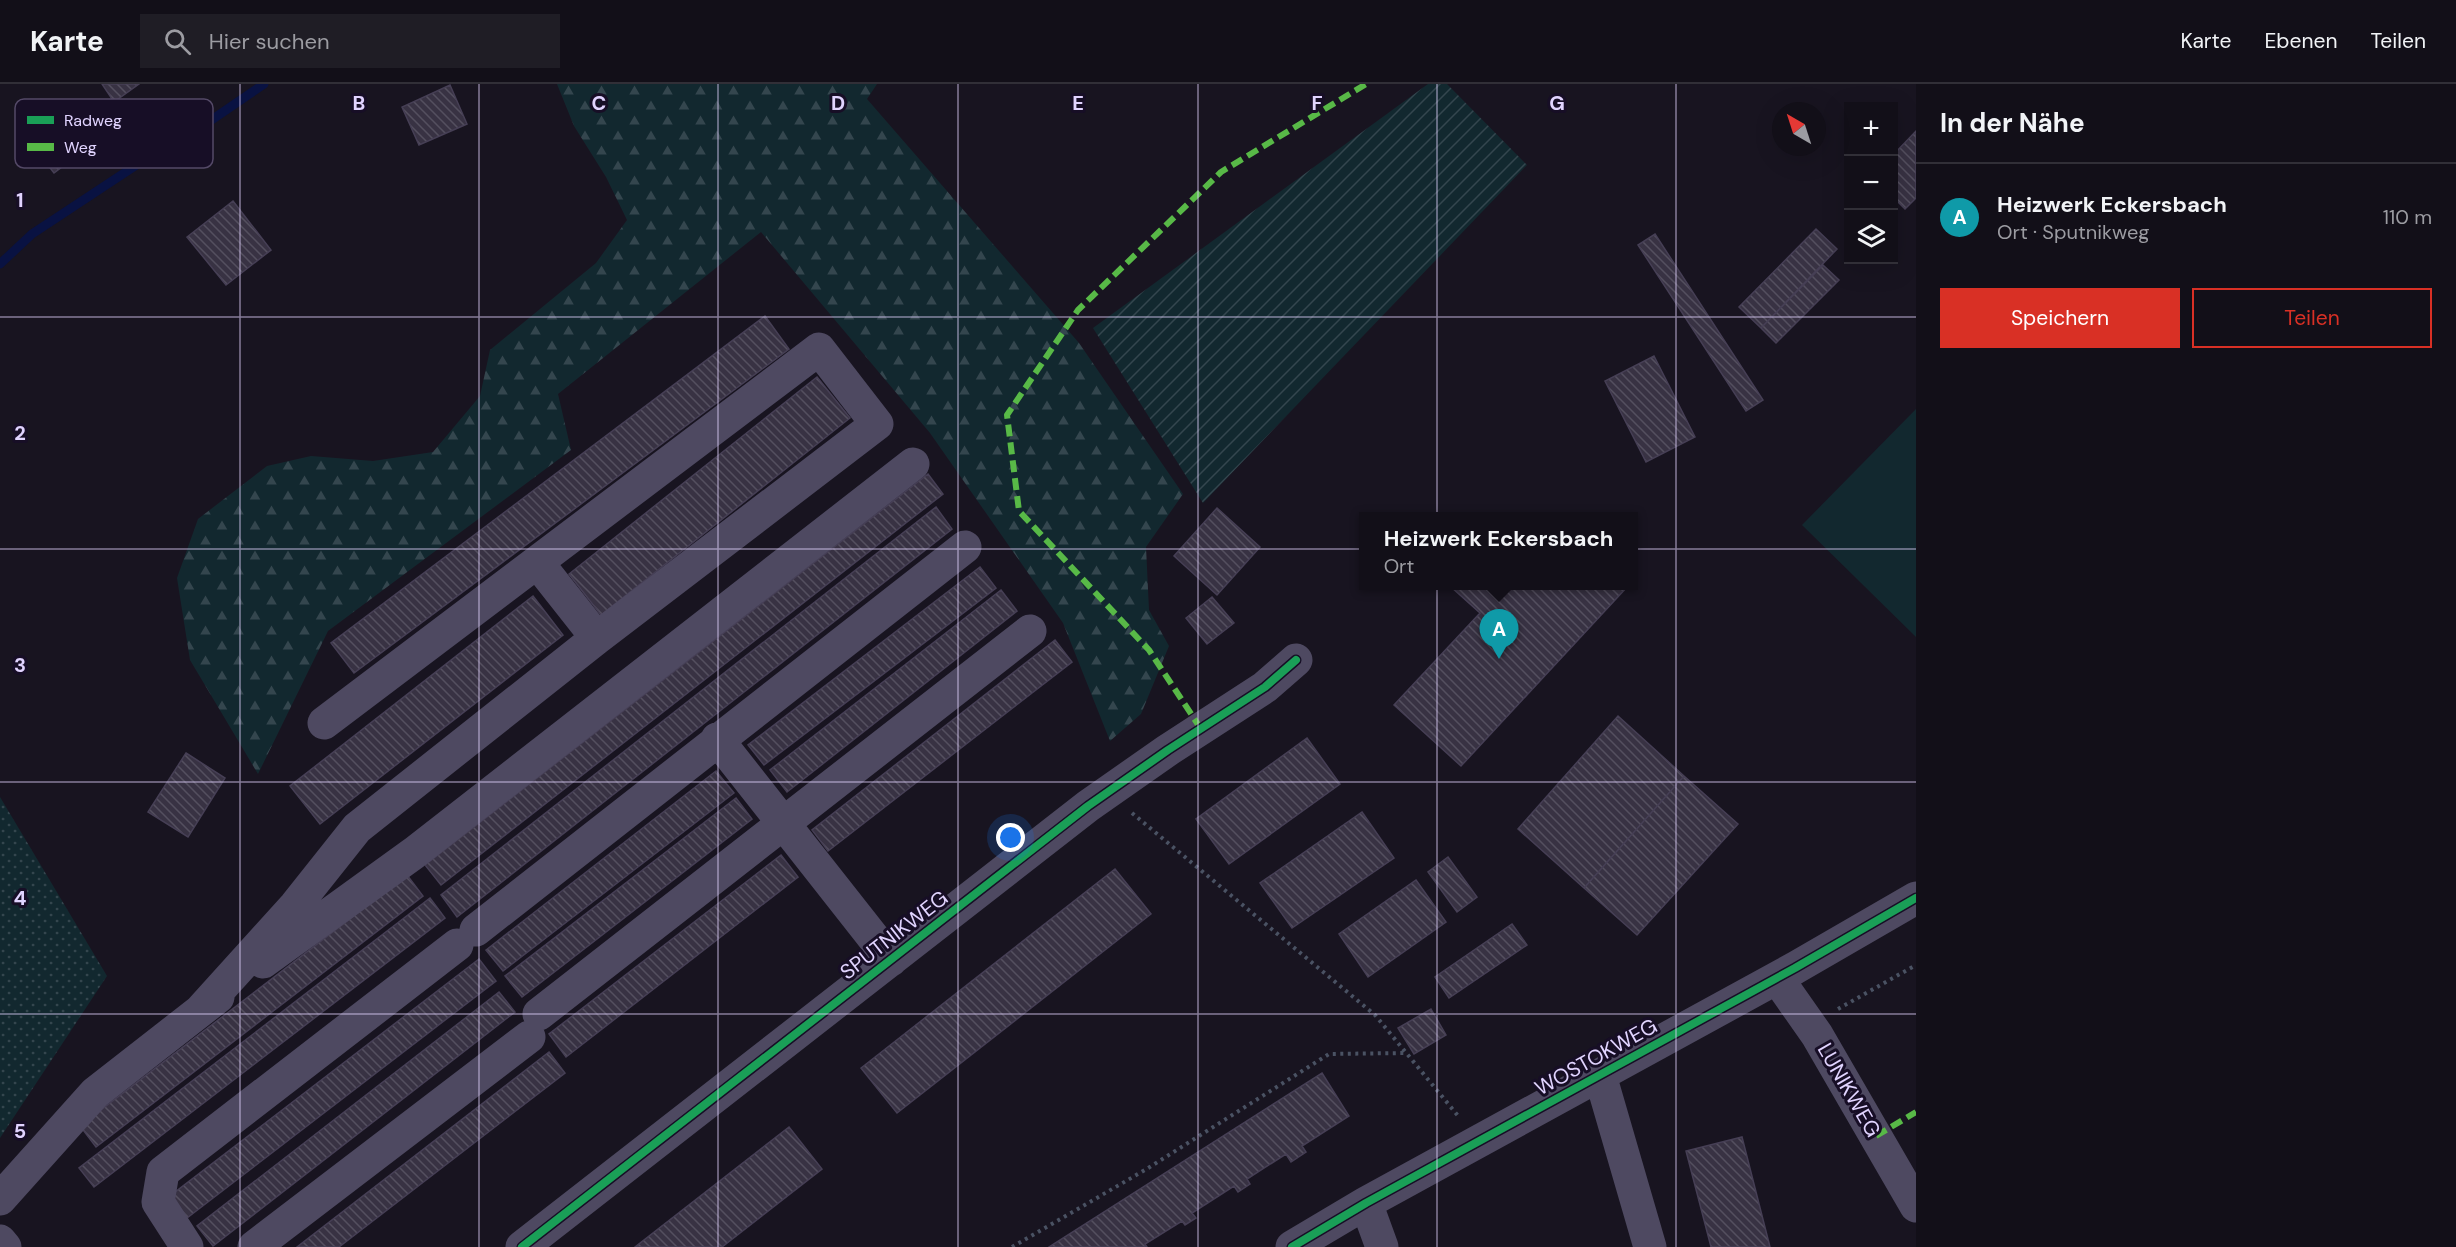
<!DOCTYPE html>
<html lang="de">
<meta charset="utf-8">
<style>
body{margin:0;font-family:"DM Sans",sans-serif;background:#1f1d25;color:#f1f3f6}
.controls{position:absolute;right:18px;top:18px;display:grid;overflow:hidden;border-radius:0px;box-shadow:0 6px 24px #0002}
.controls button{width:54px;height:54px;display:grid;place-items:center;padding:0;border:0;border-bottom:2px solid #312f37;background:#120f18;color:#f1f3f6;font:30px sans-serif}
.compass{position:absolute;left:1772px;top:18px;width:54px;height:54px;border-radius:50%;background:#120f18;box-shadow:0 6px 24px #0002;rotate:321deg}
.you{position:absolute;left:1011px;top:754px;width:21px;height:21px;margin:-15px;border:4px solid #fff;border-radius:50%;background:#1a73e8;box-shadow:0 0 0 9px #1a73e833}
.badge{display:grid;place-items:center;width:39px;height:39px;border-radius:50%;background:#d93025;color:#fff;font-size:20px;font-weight:700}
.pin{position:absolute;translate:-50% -50px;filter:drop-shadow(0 2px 3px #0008)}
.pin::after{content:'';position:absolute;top:32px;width:21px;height:18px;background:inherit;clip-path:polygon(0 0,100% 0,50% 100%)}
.popup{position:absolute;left:1359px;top:428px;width:279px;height:78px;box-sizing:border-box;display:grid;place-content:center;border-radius:0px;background:#120f18;filter:drop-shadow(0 2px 4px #0005);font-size:20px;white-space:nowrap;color:#9c9ca2}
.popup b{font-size:22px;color:#f1f3f6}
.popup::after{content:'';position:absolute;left:50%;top:100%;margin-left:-12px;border:12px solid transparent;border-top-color:#120f18}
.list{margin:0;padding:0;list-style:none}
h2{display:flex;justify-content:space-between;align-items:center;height:78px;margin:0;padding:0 24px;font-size:26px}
h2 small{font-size:20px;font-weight:400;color:#9c9ca2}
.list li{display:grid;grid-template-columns:39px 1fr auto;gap:18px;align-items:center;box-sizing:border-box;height:108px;padding:0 24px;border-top:2px solid #312f37}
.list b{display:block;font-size:22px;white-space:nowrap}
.list p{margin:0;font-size:20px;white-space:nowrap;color:#9c9ca2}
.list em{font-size:20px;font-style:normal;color:#9c9ca2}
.actions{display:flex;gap:12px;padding:18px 24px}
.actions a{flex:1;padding:14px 0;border:2px solid #d93025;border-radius:0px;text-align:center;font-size:21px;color:#d93025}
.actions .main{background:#d93025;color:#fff}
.icon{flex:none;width:33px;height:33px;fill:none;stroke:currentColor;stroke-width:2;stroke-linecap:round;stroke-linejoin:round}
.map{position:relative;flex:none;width:1916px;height:1163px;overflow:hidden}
header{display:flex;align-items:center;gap:36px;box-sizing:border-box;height:84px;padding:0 30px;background:#120f18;border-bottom:2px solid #312f37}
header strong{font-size:28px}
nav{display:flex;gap:33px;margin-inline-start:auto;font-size:21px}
.search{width:420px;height:54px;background:#1f1d25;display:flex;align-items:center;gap:15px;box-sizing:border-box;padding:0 21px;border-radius:0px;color:#9c9ca2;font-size:22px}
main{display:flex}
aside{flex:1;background:#120f18}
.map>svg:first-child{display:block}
</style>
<header>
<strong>Karte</strong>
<div class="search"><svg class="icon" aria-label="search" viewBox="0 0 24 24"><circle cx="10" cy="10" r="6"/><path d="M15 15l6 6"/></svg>Hier suchen</div>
<nav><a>Karte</a><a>Ebenen</a><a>Teilen</a></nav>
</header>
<main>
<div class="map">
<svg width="1916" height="1163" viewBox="0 0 1916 1163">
<defs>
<pattern id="grass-dots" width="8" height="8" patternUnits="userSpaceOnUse" patternTransform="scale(1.5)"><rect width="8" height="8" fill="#12282f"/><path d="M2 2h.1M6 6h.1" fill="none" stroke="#34464e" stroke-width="1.8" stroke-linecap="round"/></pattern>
<pattern id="forest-firs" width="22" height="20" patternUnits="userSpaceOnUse" patternTransform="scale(1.5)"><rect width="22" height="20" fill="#12282f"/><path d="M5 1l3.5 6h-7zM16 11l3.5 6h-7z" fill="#34464e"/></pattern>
<pattern id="garden-furrows" width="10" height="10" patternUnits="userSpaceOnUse" patternTransform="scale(1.5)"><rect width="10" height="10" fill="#12282f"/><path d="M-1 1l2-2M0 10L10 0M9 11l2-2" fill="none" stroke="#34464e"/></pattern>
<pattern id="building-back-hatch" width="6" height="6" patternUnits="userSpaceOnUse" patternTransform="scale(1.5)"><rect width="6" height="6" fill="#383243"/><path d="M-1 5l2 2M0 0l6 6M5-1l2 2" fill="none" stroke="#544f5f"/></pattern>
</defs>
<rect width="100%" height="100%" fill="#181420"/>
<path fill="url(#grass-dots)" d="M0 713 107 892 0 1054Z"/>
<path fill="url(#forest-firs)" d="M557 0H877L867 15 1079 259 1183 410 1146 463 1149 526 1169 562 1141 630 1110 657 1063 539 930 349 761 148 558 310 571 366 328 547 258 690 190 576 177 494 198 435 267 382 311 372 373 377 433 368 480 312 490 266 596 179 627 136 606 93 574 42Z"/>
<path fill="#12282f" d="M1916 325V553L1802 441Z"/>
<path fill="url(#garden-furrows)" d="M1428 0H1447L1527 81 1203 419 1093 244Z"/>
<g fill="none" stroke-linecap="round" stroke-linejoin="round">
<path stroke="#091242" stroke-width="9" d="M0 180 32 150 150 72 191 50 264 0"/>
</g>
<path fill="url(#building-back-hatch)" stroke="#463f55" stroke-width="1.5" d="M102 0H139L114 18Z
M450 1 467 40 419 61 402 23Z
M59 27 87 64 54 89 26 53Z
M1916 47V114L1905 125 1894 114V70Z
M233 117 271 166 226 201 187 153Z
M1816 145 1837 165 1761 244 1739 223Z
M1655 150 1763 316 1746 327 1638 161Z
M1823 181 1839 196 1776 259 1761 244Z
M765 232 789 265 354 589 331 559Z
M1654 272 1695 353 1646 378 1605 297Z
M817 293 850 334 601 531 569 490Z
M928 390 943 410 441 801 425 781Z
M936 423 952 445 457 833 441 811Z
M1217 424 1260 463 1217 511 1174 472Z
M980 483 996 504 764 681 748 661Z
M1450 502H1628L1461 682 1394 621 1480 529Z
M1001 506 1017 527 787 708 770 686Z
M533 512 563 551 320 740 290 702Z
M1212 513 1234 539 1207 560 1186 534Z
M1055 556 1072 578 828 767 812 746Z
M1618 632 1684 692 1584 804 1518 745Z
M1307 654 1340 700 1229 780 1196 735Z
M186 669 225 694 188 753 148 728Z
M716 687 734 709 503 887 486 866Z
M1684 692 1738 740 1637 851 1584 804Z
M736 714 752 735 522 913 505 892Z
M1362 728 1394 774 1292 844 1260 799Z
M781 771 798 793 566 973 549 950Z
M1448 773 1477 813 1457 828 1428 788Z
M1115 785 1151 830 897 1029 861 984Z
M407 791 423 812 96 1063 80 1042Z
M1416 796 1446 838 1368 893 1339 850Z
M430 814 445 834 94 1103 79 1084Z
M1512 840 1527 861 1449 914 1435 893Z
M479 875 496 897 187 1134 170 1112Z
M499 908 515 928 213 1162 197 1142Z
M1431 925 1446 951 1414 970 1398 944Z
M549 968 565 989 339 1163H297Z
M1322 989 1349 1032 1302 1062 1306 1068 1291 1078 1286 1070 1247 1095 1250 1100 1238 1108 1234 1102 1192 1129 1196 1134 1185 1141 1182 1137 1145 1160 1147 1163H1049Z
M789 1043 822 1085 722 1163H635Z
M1742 1053 1770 1163H1711L1686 1067Z"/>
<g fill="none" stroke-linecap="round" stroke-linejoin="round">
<path stroke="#4a5263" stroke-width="4" stroke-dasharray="3 4.5" stroke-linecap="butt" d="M1132 729 1375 931 1459 1033
M1838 925 1916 881
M1012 1163 1145 1086 1329 970 1406 969"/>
<path stroke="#4e4961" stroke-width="33" d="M537 478 597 554
M717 655 891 876
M476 846 965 463
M263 878 414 769 913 380
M1777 894 1817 951 1916 1122
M200 927 295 822 357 744 597 554 877 340 819 265 324 639
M539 930 1030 547
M1600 991 1650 1163
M0 1115 95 1009 218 913
M1366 1119 1382 1163
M0 1157 5 1163
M187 1163 158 1118 163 1088 457 861
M254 1163 529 953
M522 1163 1088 722 1168 666 1265 603 1296 576
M1292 1163 1366 1119 1795 884 1916 814"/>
<path stroke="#58b947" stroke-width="6" stroke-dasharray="12 6" stroke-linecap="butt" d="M1201 645 1149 566 1019 427 1007 331 1078 226 1221 88 1366 0
M1876 1052 1916 1028"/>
<defs>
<path id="cycleway" d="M522 1163 1088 722 1168 666 1265 603 1296 576
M1292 1163 1366 1119 1795 884 1916 814"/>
</defs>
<use href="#cycleway" stroke="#170e26" stroke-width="11"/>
<use href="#cycleway" stroke="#1a9f57" stroke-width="8"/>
</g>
<path fill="none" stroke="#e1d4ff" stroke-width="1.5" stroke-opacity="0.55" d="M240 0V1163M479 0V1163M718 0V1163M958 0V1163M1198 0V1163M1437 0V1163M1676 0V1163M0 233H1916M0 465H1916M0 698H1916M0 930H1916"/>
<g text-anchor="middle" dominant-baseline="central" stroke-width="6" stroke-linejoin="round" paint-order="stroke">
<g font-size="21" fill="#e1d4ff" stroke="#170e26">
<text transform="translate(894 851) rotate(-38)">SPUTNIKWEG</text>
<text transform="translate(1596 973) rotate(-29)">WOSTOKWEG</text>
<text transform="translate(1849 1006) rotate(60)">LUNIKWEG</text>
</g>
</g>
<rect x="15" y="15" width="198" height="69" rx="9" fill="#170e26" stroke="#544967" stroke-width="1.5"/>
<rect x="27" y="32" width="27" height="8" fill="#1a9f57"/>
<rect x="27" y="59" width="27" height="8" fill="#58b947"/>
<g font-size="16" fill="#e1d4ff">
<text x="64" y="42">Radweg</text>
<text x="64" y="69">Weg</text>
</g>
<g font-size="20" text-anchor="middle" font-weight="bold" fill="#e1d4ff" stroke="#170e26" stroke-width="6" stroke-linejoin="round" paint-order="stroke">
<text x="359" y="26">B</text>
<text x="599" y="26">C</text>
<text x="838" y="26">D</text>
<text x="1078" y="26">E</text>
<text x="1317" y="26">F</text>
<text x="1557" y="26">G</text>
<text x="20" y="123">1</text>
<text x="20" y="356">2</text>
<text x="20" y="588">3</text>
<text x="20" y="821">4</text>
<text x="20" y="1054">5</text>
</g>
</svg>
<div class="controls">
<button>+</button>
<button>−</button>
<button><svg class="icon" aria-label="layers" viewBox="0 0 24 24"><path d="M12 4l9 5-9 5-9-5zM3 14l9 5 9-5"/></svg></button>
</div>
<svg class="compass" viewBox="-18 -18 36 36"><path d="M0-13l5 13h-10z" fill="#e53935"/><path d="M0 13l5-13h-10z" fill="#9c9ca2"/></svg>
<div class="you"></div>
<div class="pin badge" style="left:1499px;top:575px;background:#0f9aa8">A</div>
<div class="popup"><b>Heizwerk Eckersbach</b>Ort</div>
</div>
<aside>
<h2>In der Nähe<small></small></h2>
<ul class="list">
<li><span class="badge" style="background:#0f9aa8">A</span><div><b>Heizwerk Eckersbach</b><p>Ort · Sputnikweg</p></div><em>110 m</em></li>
</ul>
<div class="actions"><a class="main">Speichern</a><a>Teilen</a></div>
</aside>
</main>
